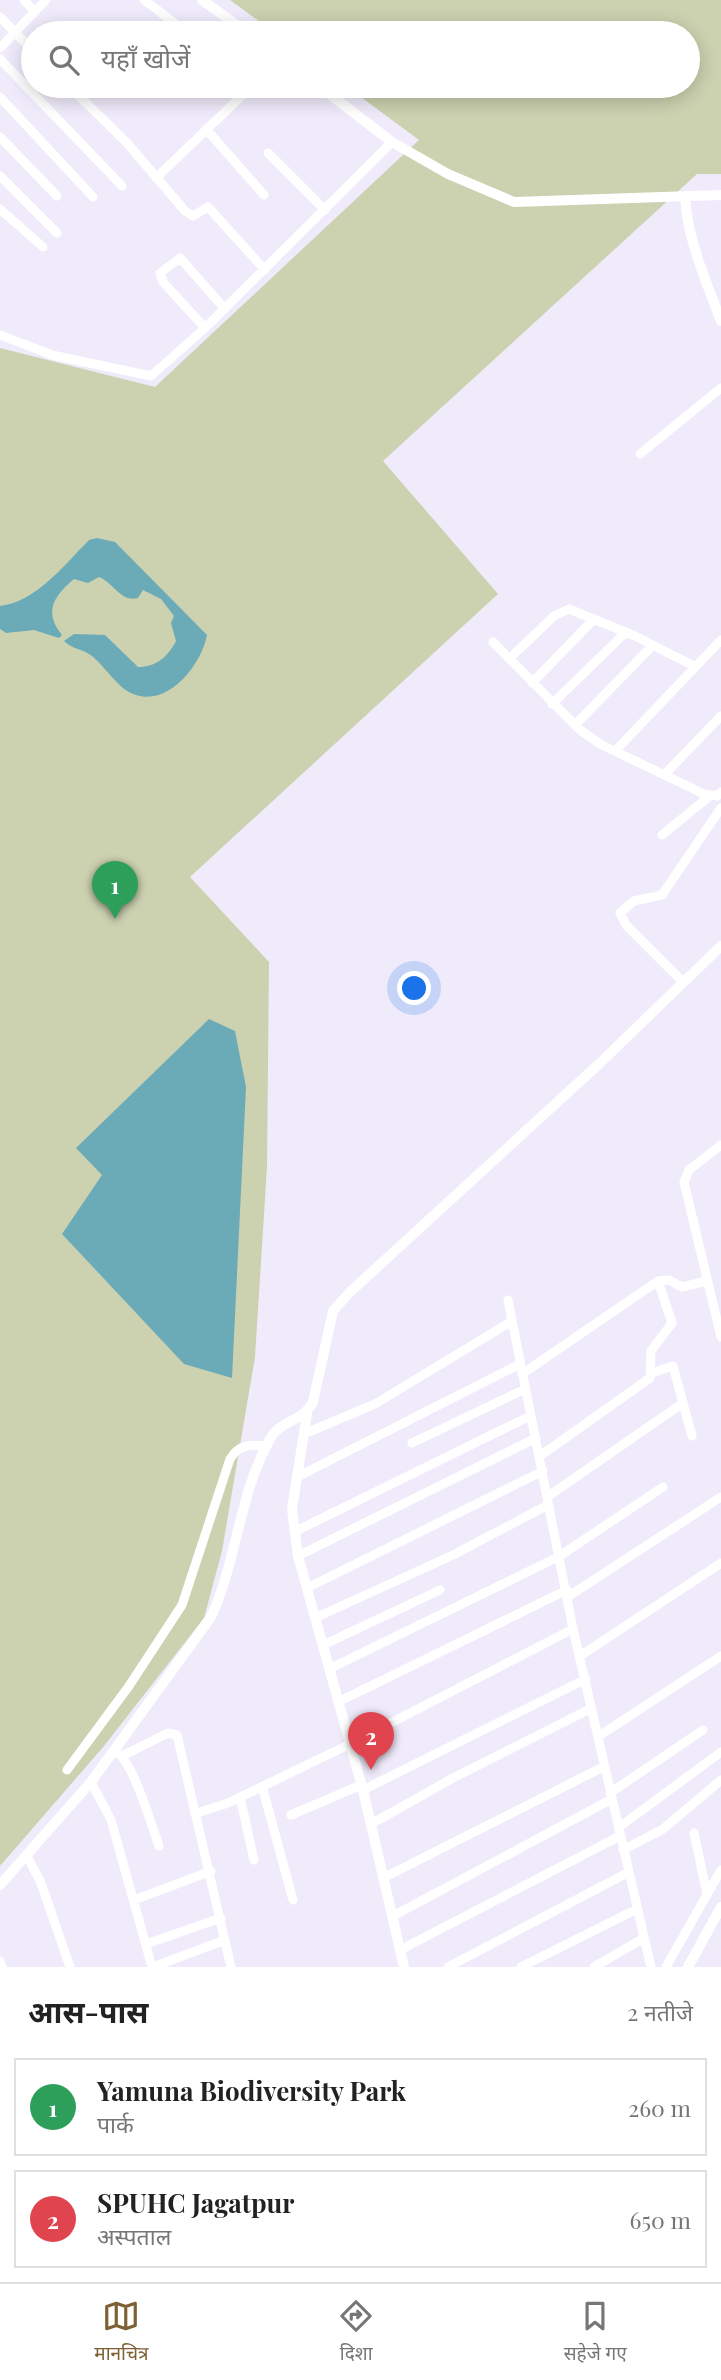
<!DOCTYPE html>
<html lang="hi">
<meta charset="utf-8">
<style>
body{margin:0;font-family:"Playfair Display","Noto Sans Devanagari",serif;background:#f6f6f6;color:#222}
.you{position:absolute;left:415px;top:989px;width:24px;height:24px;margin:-18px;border:5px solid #fff;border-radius:50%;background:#1a73e8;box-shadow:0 0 0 10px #1a73e833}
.badge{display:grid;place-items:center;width:46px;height:46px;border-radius:50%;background:#7d6033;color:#fff;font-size:23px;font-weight:700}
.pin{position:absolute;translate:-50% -58px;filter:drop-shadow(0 2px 4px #0008)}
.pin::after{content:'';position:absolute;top:37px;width:24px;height:21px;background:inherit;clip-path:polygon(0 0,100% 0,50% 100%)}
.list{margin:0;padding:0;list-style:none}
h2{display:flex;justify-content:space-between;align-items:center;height:91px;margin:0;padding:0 28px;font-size:30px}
h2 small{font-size:23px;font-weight:400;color:#767676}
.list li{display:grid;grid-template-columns:46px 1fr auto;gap:21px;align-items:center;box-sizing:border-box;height:98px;margin:0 14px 14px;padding:0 14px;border:2px solid #e0e0e0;border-radius:0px}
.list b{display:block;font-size:26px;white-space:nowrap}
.list p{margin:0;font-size:23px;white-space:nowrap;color:#767676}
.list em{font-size:23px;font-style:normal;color:#767676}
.icon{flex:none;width:38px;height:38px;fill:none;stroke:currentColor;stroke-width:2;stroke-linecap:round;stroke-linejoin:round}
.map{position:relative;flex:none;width:721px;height:1967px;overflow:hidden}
.search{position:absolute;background:#fff;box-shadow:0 4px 18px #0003;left:21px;right:21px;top:21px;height:77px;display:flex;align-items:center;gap:18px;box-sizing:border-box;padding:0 24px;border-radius:38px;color:#767676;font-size:26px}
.sheet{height:315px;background:#fff}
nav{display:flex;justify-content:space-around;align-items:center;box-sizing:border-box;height:98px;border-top:2px solid #e0e0e0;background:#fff;font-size:19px;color:#767676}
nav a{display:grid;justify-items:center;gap:4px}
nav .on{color:#7d6033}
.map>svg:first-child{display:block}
</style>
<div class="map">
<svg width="721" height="1967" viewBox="0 0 721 1967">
<rect width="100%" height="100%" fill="#f0ebfb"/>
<path fill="#ccd1b0" d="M230 0H721V174H697L383 461 498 594 190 877 269 962 267 1167 255 1357 222 1551 204 1618 104 1746 0 1866V348L155 387 419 140 346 86H688V33H275Z"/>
<path fill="#6babb8" d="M97 538 115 542 207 635C202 663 170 706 136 695 118 690 106 667 92 656 83 649 72 649 64 641L74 634 105 635 138 667C156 667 168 657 176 641L171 623 174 616 161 599 143 590 138 598C121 603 113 582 99 577L88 583 74 579C54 596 43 612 62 635L59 638 34 630 6 633 0 629V606C36 602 65 564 89 540Z
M209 1019 235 1031 246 1087 232 1378 184 1364 62 1234 102 1175 76 1148Z"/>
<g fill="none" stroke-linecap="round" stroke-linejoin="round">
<path stroke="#fff" stroke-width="9" d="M24 0 33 10
M144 0 188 33
M0 17 33 51
M0 48 46 0
M0 59 122 186
M69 86 128 144 185 211 193 216 208 207 265 270
M0 97 93 197
M206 129 264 195
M0 137 57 196
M268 153 325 210
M0 176 57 233
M156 178 252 86
M0 209 43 247
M205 328 163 282 160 273 180 258 225 309
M0 335 52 355 151 376 205 328 392 142
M640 454 721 388
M493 642 579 729 600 744 704 794 717 796 721 792
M509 659 554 616 569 609 635 636 694 666
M532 683 594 619
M552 704 626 632
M575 725 653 645
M616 750 721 640
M665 774 721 716
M662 835 711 795
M683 982 626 925 620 913 634 901 662 895 721 808
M721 1145 689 1170 684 1182 721 1337
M508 1300 573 1629 651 1967
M652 1373 673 1366 692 1436
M522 1374 658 1281 669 1280 682 1287 707 1281
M306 1433 375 1404 512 1321
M412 1443 525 1389
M540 1456 650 1378 651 1351 672 1323 658 1281
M299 1476 520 1364
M547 1497 683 1403
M294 1532 530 1416
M298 1556 536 1438
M307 1588 543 1471
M569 1596 721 1497
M315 1618 453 1555 548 1505
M323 1645 440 1590
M580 1656 721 1563
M329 1669 558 1557 663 1487
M338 1702 567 1590
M599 1736 721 1656
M117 1753C133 1761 152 1827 159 1846
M122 1756 168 1733 177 1735 231 1967
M67 1770 129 1686 182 1605 230 1459C239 1444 251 1444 267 1446
M91 1782 111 1820 152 1967
M262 1786 293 1900
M363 1790 586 1679
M610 1793 703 1730
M240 1797 254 1860
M197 1813 228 1803 348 1745 573 1629
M291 1815 361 1785
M371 1824 453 1778 592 1708
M618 1828 721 1752
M694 1833 707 1894
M623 1850 663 1829 721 1780
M27 1856 41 1883 70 1967
M383 1878 605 1766
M134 1900 211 1871
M393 1916 612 1799
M146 1944 221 1918
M400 1950 620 1836
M0 1961 2 1967
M153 1967 225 1940
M448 1967 629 1872
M521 1967 637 1909
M594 1967 644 1938
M666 1967 721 1870"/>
<path stroke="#fff" stroke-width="10" d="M202 0 248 33
M319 86 392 142 448 174 514 202 721 195
M685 196C687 239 706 281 721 321
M307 1414 292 1509 298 1556 363 1790 404 1967
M0 1885 91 1782 211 1617C237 1561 239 1494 270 1439 280 1420 303 1422 313 1402L333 1311 349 1293 600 1063 721 946
M688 1967 721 1907"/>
</g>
</svg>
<div class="you"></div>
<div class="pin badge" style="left:115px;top:919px;background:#2e9e5b">1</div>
<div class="pin badge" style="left:371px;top:1770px;background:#e0444e">2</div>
<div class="search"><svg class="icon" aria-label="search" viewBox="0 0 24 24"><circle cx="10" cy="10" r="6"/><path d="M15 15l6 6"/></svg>यहाँ खोजें</div>
</div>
<section class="sheet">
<h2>आस-पास<small>2 नतीजे</small></h2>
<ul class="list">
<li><span class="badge" style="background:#2e9e5b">1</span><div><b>Yamuna Biodiversity Park</b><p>पार्क</p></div><em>260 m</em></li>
<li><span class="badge" style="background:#e0444e">2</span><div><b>SPUHC Jagatpur</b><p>अस्पताल</p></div><em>650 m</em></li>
</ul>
</section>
<nav>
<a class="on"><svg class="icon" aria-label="map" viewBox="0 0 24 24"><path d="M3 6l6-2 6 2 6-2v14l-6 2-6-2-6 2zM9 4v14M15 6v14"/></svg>मानचित्र</a>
<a><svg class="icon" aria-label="directions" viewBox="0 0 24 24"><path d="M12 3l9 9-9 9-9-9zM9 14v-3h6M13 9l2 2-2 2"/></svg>दिशा</a>
<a><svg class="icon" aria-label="saved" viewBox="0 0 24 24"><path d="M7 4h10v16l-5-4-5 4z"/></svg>सहेजे गए</a>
</nav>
